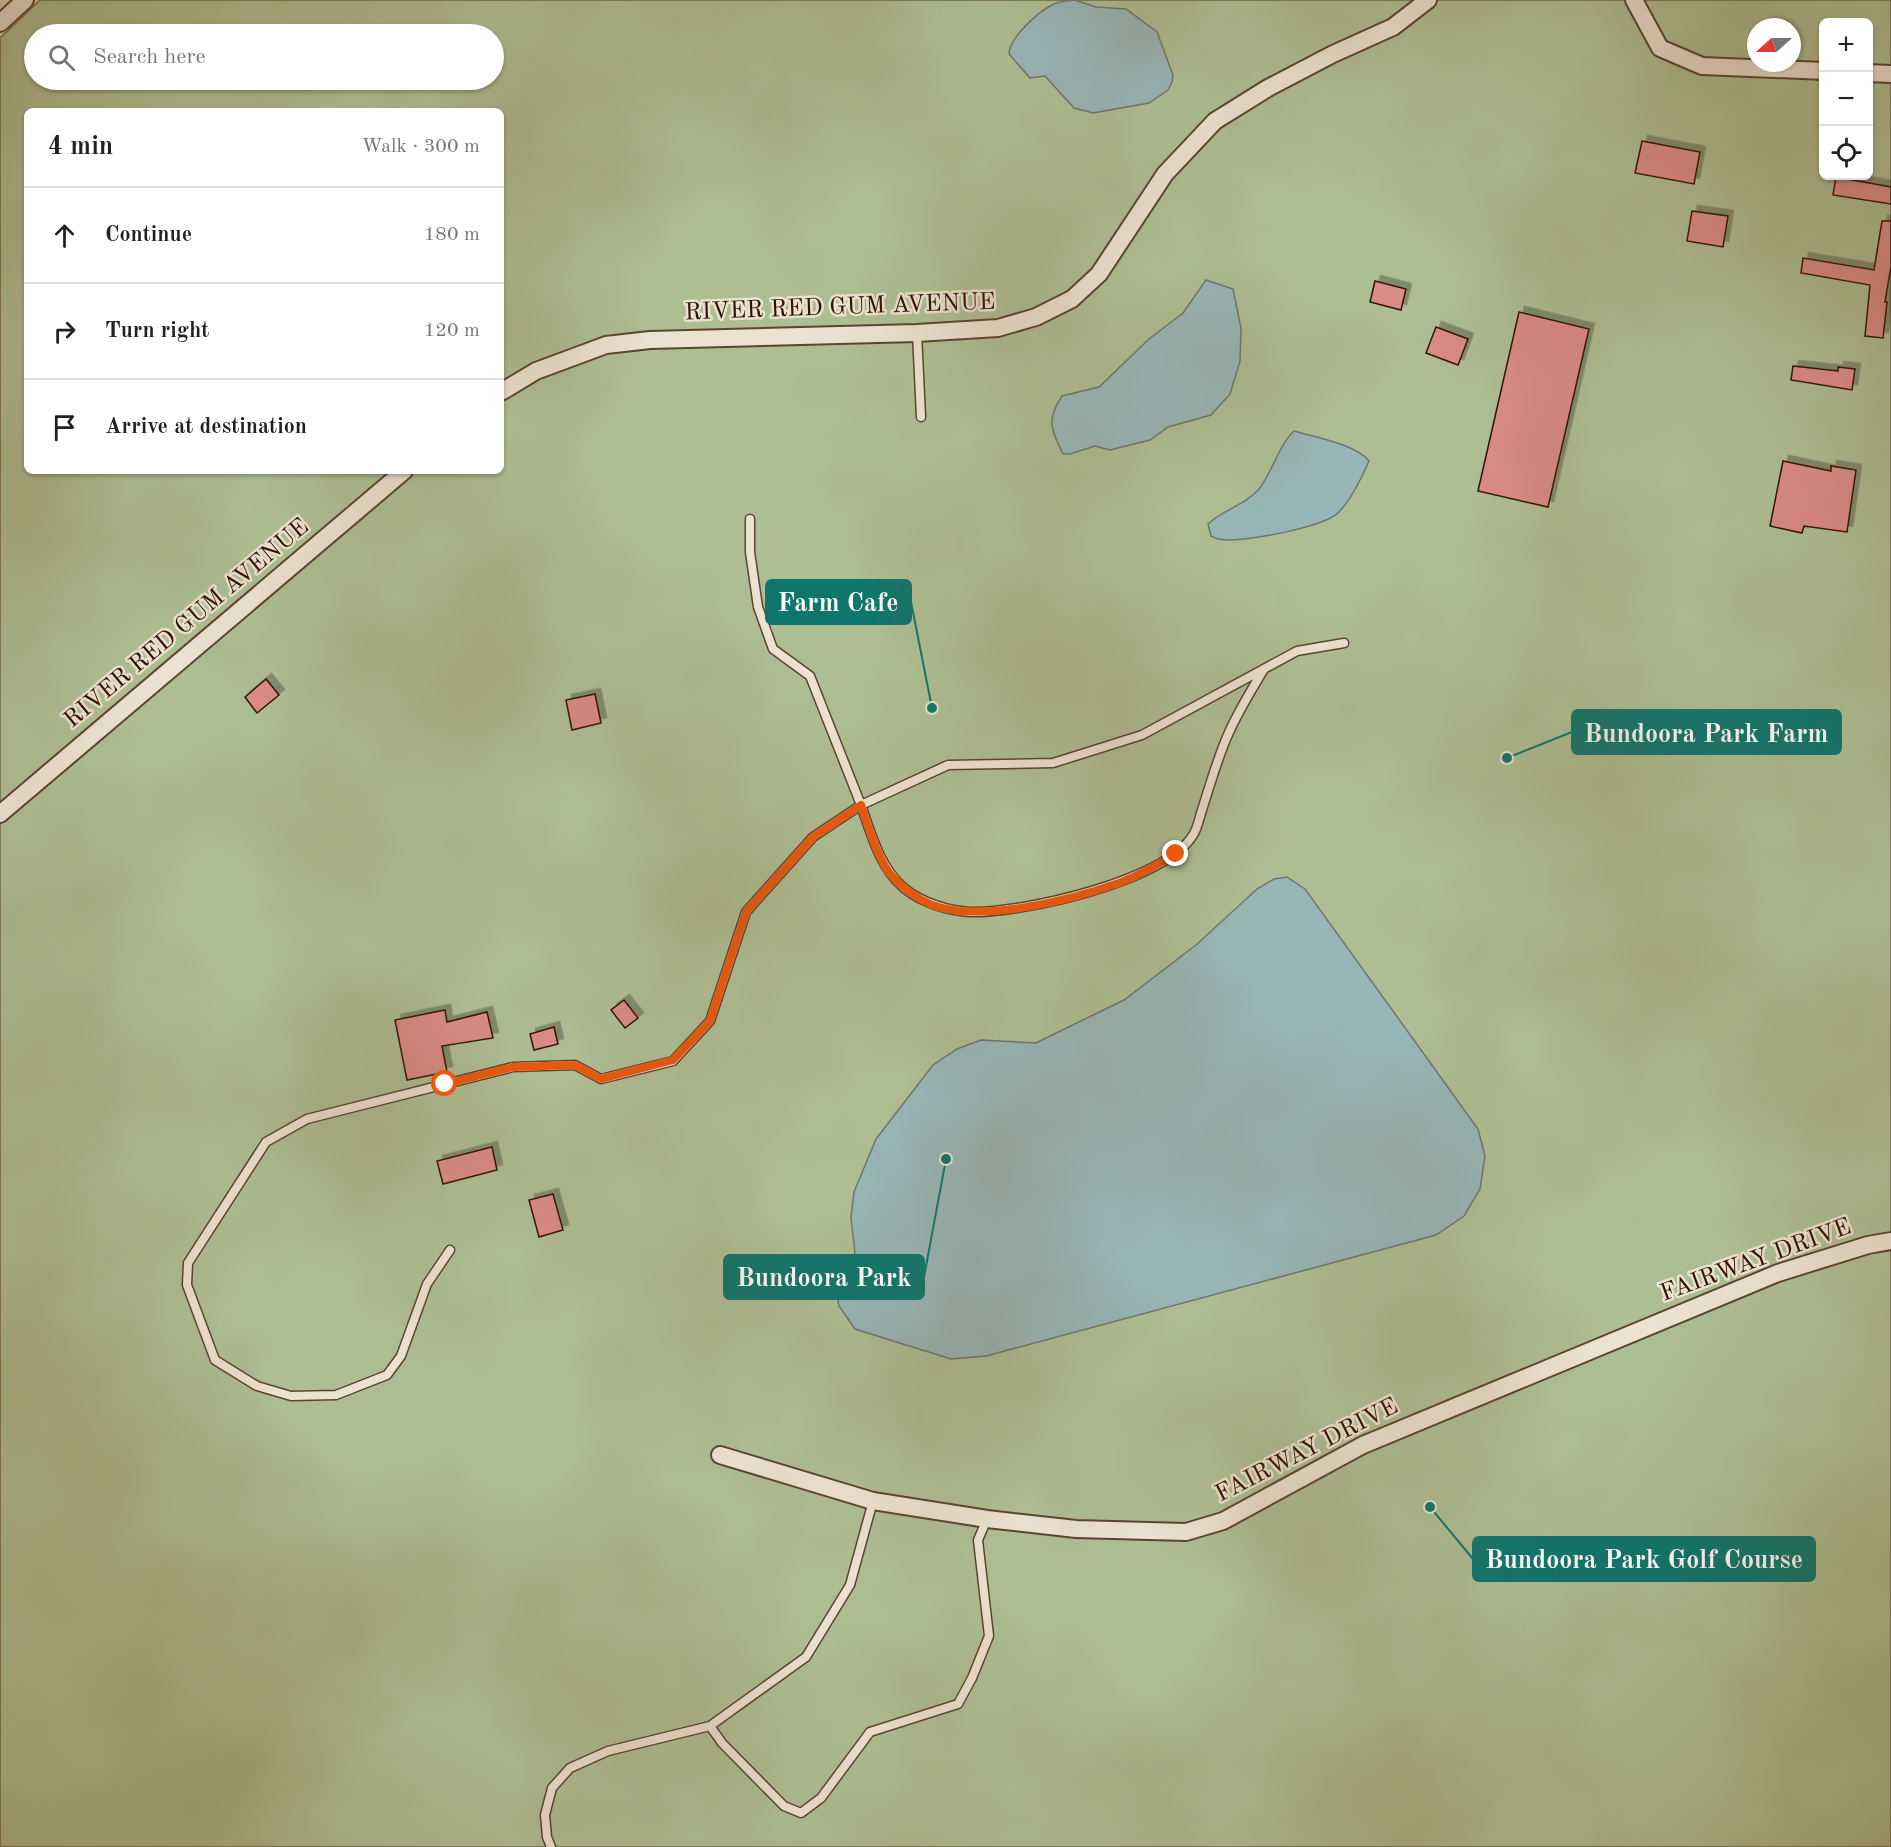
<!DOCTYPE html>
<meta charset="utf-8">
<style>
body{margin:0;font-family:"Old Standard TT",serif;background:#f6f6f6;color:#202124}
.controls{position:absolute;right:18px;top:18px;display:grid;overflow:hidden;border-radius:9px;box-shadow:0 2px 4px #0004}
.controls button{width:54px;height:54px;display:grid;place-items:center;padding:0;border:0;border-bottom:2px solid #e0e0e0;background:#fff;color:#202124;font:30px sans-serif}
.compass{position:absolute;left:1747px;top:18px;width:54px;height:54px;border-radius:50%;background:#fff;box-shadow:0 2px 4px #0004;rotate:249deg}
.stop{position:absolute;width:18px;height:18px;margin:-14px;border:4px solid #ea580c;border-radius:50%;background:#fff}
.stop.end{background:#ea580c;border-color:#fff;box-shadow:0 2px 6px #0008}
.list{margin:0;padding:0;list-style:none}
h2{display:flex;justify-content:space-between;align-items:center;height:78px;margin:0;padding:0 24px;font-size:26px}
h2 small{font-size:20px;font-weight:400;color:#757577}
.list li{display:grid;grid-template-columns:39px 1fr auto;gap:18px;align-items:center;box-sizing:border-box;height:96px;padding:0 24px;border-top:2px solid #e0e0e0}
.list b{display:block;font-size:22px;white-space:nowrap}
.list em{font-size:20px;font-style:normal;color:#757577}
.icon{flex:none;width:33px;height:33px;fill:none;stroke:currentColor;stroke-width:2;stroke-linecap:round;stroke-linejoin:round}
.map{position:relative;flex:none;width:1891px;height:1847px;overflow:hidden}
.search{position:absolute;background:#fff;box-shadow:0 2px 4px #0004;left:24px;top:24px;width:480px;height:66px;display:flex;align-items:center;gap:15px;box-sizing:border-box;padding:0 21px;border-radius:33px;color:#757577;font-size:22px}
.panel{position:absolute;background:#fff;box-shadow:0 2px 4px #0004;left:24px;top:108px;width:480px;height:366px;border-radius:9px}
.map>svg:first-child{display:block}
</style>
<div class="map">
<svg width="1891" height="1847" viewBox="0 0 1891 1847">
<defs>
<filter id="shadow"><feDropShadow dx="5.5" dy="-5.5" stdDeviation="0" flood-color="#0004"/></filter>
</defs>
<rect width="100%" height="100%" fill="#e2d3b8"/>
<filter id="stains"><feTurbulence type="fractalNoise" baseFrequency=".00333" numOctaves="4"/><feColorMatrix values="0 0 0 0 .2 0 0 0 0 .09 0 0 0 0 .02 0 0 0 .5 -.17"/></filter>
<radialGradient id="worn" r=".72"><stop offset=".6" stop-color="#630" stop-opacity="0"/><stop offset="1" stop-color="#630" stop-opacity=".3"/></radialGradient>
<path fill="#aebe93" stroke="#6f684c" stroke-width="1.5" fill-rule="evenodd" d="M40 0H1891V1847H0V38ZM1824 22H1868V176H1824ZM1756 27H1792V63H1756ZM34 34H494V80H34ZM27 111H501V471H27Z"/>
<path fill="#98b6b7" stroke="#6e7570" stroke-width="1.5" d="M1075 0 1096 7 1126 9 1157 32 1173 75 1172 82 1168 90 1149 103 1093 113 1074 108 1045 76 1030 78 1009 54C1009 38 1038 12 1052 5 1058 1 1068 1 1075 0Z
M1206 280 1233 289 1241 328 1240 361 1230 394 1211 415 1168 427 1150 440 1110 450 1095 446 1070 454H1063C1051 429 1046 420 1062 396L1099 387 1149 339 1183 313Z
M1294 431C1314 437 1356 444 1369 461 1362 477 1350 501 1338 513 1324 527 1238 544 1219 539 1216 539 1214 537 1211 536L1208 524C1224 509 1244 506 1259 489 1272 473 1280 443 1294 431Z
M1287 877 1305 889 1478 1129 1485 1156 1480 1189 1464 1216 1436 1235 986 1356 951 1359 855 1329 839 1306 835 1286 855 1253 851 1218 854 1192 876 1139 933 1065 957 1049 981 1040 1036 1043 1124 1000 1196 945 1257 889 1274 879Z"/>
<path fill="#db8c86" stroke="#301306" stroke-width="1.5" filter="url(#shadow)" d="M1642 141 1700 152 1694 184 1635 173Z
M1836 177 1891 187V204L1833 195Z
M1692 211 1728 216 1723 247 1687 241Z
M1882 221H1891V266L1885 302H1887L1883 338 1865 336 1870 285 1801 273 1803 258 1874 270Z
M1375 281 1406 289 1401 310 1370 302Z
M1519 312 1589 329 1548 507 1478 491Z
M1436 327 1468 339 1458 365 1426 353Z
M1793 366 1838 371V367L1855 369 1852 390 1791 380Z
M1783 461 1831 471V466L1856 470 1847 532 1804 526 1802 533 1770 526Z
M266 679 279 695 257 713 245 697Z
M595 694 601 723 572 730 566 700Z
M624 1000 638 1018 625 1028 611 1010Z
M445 1010 447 1022 487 1012 493 1038 442 1046 447 1072 407 1080 395 1020Z
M554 1027 558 1044 534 1050 530 1034Z
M492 1147 497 1170 443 1184 437 1161Z
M553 1194 563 1230 539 1237 529 1200Z"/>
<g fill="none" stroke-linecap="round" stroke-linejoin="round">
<defs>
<path id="lane" d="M917 333 921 417
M1264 669C1251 691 1237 713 1227 737 1217 760 1210 785 1202 810 1199 818 1198 828 1193 835 1166 881 1023 913 971 912 949 911 922 903 904 888 880 868 871 834 861 805L948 765 1053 763 1142 735 1297 651 1344 643
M450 1250 427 1284 401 1356 387 1375 336 1395 291 1396 257 1386 215 1360 187 1285 188 1263 266 1142 307 1119 513 1067 575 1065 601 1079 673 1061 710 1021 746 912 813 837 861 805 810 676 773 649 758 607 750 552V519
M710 1726 722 1743 784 1806 801 1813 821 1798 870 1732 958 1704 972 1678 989 1636 978 1540 987 1519
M551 1847 547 1837 545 1815 552 1788 570 1768 608 1751 710 1726 806 1657 850 1585 873 1501"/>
<path id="street" d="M1634 0 1660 48 1702 66 1824 71
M0 23 25 0
M1868 73 1891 74
M501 392 536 371 606 345 650 340 917 333 998 328 1036 317 1072 299 1099 274 1165 174 1215 121 1268 88 1333 54 1393 27 1428 0
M0 814 404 471
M720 1455 873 1501 987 1519 1076 1529 1186 1532 1223 1521 1363 1445 1778 1273 1868 1245 1891 1241"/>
</defs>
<use href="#lane" stroke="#5c4332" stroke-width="11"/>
<use href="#street" stroke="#5c4332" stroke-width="20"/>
<use href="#lane" stroke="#ece2d1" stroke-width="8"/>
<use href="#street" stroke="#ece2d1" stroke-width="16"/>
</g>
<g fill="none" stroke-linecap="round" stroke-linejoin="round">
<path stroke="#ea580c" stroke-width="8" d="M445 1084 513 1067 575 1065 601 1079 673 1060 710 1021 746 912 813 837 861 805C867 823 879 862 891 875 902 887 917 899 932 905 981 923 1071 900 1119 883 1139 876 1157 864 1176 854"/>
</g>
<g text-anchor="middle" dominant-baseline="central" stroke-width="5" stroke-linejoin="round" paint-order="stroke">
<g font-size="24" fill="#301306" stroke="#ece2d1">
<text transform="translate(840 308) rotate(-2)">RIVER RED GUM AVENUE</text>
<text transform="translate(187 624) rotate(-40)">RIVER RED GUM AVENUE</text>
<text transform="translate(1756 1261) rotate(-20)">FAIRWAY DRIVE</text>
<text transform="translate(1307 1451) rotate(-27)">FAIRWAY DRIVE</text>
</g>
</g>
<path fill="none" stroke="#0f766e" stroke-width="2" d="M932 708L911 602M1507 758L1572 732M946 1159L924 1277M1430 1507L1473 1559"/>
<g fill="#0f766e" stroke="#ece2d1" stroke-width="2">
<circle cx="932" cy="708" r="6"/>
<circle cx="1507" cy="758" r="6"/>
<circle cx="946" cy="1159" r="6"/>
<circle cx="1430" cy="1507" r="6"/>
</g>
<g fill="#0f766e" stroke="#0f766e" stroke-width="2">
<rect x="766" y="580" width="145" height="44" rx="6"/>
<rect x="1572" y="710" width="269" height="44" rx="6"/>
<rect x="724" y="1255" width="200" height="44" rx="6"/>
<rect x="1473" y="1537" width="342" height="44" rx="6"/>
</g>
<g font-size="26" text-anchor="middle" font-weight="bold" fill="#fff">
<text x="838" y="611">Farm Cafe</text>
<text x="1706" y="742">Bundoora Park Farm</text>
<text x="824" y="1286">Bundoora Park</text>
<text x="1644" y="1568">Bundoora Park Golf Course</text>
</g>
<rect width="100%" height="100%" filter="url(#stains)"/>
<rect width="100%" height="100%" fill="url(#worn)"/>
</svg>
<div class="controls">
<button>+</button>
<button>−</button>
<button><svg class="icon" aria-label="locate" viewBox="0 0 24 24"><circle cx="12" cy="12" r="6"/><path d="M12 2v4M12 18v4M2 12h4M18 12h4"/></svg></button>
</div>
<svg class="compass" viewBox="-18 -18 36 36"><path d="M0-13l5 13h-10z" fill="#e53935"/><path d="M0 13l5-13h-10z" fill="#757577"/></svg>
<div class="stop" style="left:445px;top:1084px"></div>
<div class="stop end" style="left:1176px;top:854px"></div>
<div class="search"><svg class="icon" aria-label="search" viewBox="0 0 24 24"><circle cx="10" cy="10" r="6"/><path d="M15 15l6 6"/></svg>Search here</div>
<section class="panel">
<h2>4 min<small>Walk · 300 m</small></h2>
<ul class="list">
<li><svg class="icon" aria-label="ahead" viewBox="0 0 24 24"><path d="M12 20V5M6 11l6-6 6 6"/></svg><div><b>Continue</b></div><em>180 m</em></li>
<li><svg class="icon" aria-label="right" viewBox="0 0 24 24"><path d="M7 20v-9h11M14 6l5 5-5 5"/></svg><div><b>Turn right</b></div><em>120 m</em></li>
<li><svg class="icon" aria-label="arrive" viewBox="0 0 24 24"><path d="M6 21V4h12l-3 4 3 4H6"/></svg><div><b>Arrive at destination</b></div></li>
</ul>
</section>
</div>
